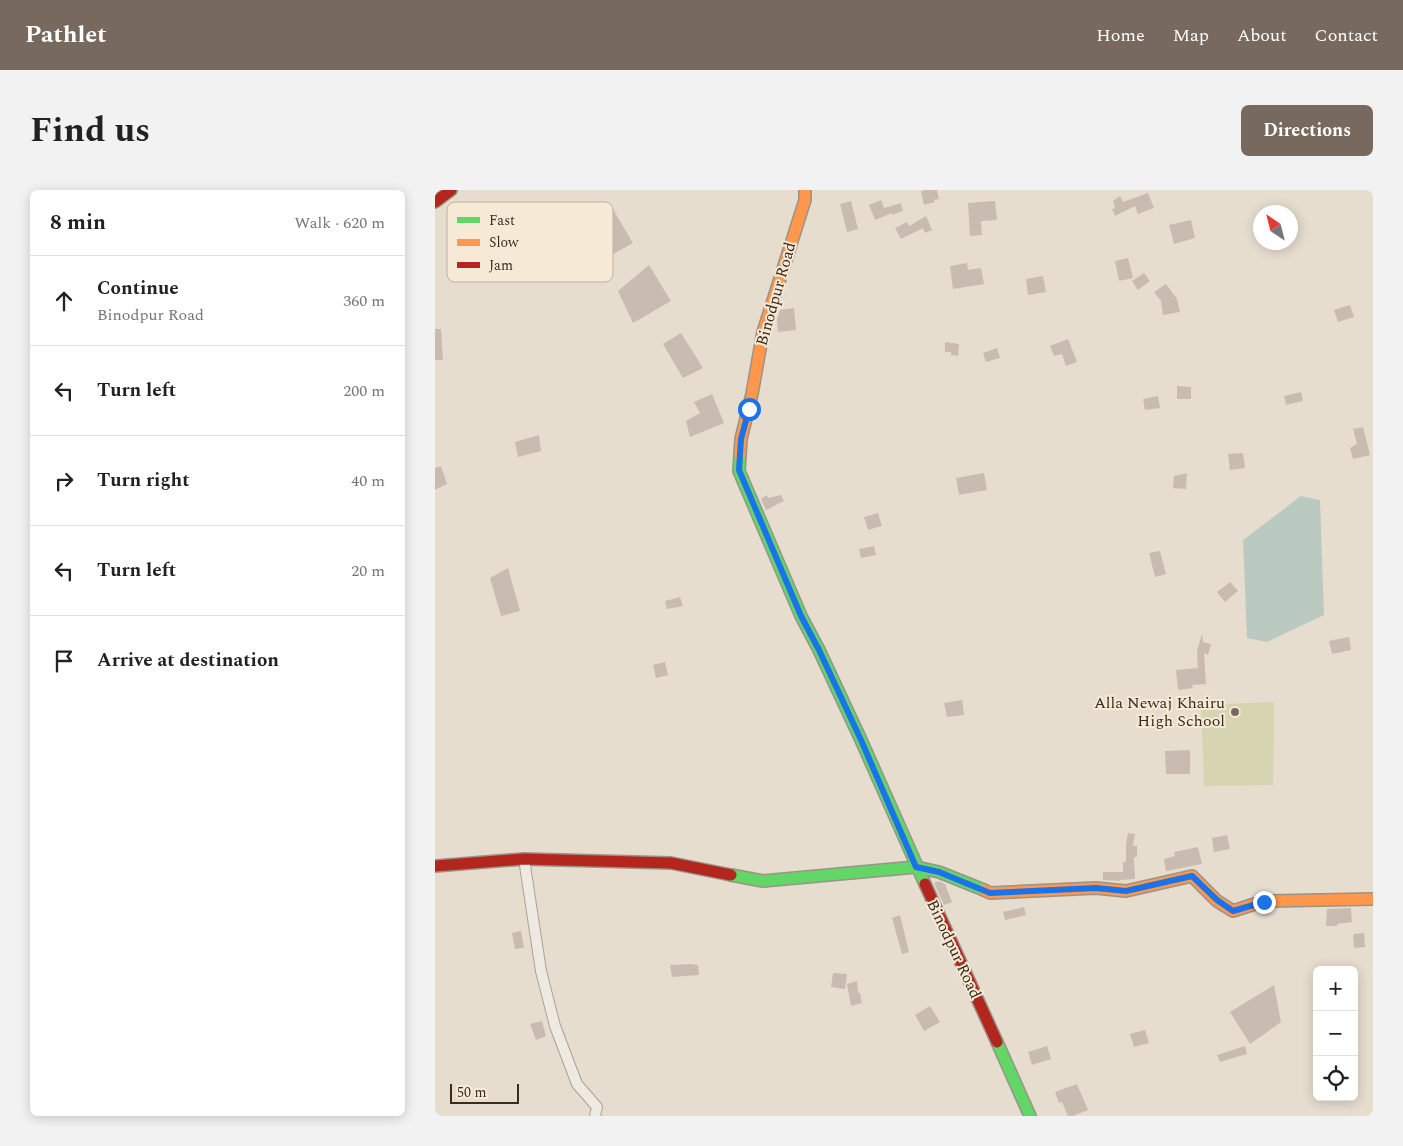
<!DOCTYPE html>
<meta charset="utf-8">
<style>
body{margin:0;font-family:Spectral,serif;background:#f2f2f2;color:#222}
.controls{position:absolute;right:15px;bottom:15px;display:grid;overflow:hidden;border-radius:8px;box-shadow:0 2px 12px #0003}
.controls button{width:45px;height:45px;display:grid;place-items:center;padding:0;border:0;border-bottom:1px solid #e0e0e0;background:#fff;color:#222;font:25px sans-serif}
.compass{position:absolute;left:818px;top:15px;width:45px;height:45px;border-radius:50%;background:#fff;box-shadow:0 2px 12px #0003;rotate:325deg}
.scale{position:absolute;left:15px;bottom:12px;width:69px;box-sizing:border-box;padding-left:5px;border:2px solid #3b2b1f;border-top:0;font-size:14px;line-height:18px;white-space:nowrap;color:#3b2b1f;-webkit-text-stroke:4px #f6ead6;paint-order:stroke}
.stop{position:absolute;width:15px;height:15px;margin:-11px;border:4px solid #1a73e8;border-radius:50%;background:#fff}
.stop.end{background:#1a73e8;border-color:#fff;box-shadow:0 1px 5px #0008}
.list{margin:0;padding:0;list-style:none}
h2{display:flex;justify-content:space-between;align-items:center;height:65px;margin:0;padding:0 20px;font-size:21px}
h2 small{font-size:16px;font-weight:400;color:#767676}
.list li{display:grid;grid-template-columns:32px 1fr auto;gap:15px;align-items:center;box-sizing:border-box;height:90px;padding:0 20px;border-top:1px solid #e0e0e0}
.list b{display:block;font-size:19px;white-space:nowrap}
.list p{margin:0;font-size:16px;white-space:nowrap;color:#767676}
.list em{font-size:16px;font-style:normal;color:#767676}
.icon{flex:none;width:28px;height:28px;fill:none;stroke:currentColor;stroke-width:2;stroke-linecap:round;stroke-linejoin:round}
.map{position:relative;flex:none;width:938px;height:926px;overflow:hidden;border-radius:8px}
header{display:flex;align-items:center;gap:30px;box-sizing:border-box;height:70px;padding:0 25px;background:#77695d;color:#fff}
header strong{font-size:24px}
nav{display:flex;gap:28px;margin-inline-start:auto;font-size:18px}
.intro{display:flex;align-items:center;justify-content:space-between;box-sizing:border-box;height:120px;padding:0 30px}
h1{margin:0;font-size:35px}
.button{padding:12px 22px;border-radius:8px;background:#77695d;color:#fff;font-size:18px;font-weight:700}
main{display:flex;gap:30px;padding:0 30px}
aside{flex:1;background:#fff;border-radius:8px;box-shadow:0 2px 12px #0003}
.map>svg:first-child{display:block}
</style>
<header>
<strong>Pathlet</strong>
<nav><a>Home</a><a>Map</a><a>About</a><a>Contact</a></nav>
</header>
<div class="intro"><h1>Find us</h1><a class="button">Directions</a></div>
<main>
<aside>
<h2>8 min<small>Walk · 620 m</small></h2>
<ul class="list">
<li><svg class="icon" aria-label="ahead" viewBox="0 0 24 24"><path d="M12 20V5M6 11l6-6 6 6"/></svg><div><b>Continue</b><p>Binodpur Road</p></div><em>360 m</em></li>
<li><svg class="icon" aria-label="left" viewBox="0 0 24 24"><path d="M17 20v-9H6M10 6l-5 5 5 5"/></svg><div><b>Turn left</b></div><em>200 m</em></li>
<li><svg class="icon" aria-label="right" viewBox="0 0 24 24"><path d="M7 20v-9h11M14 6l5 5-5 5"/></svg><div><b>Turn right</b></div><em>40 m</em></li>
<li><svg class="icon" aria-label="left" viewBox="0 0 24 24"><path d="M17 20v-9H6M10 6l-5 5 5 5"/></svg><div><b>Turn left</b></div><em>20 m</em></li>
<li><svg class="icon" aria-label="arrive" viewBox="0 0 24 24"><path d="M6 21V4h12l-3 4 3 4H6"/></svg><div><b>Arrive at destination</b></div></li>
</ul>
</aside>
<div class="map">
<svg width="938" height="926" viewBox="0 0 938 926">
<rect width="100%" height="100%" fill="#e6ddcf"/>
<path fill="#d7d4b2" d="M839 512 838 595 769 596 766 515Z"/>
<path fill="#bbcac0" d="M866 306 885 310 889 425 832 452 812 448 808 350Z"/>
<path fill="#cabbb0" d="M491 0H502L504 9 499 10 500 12 489 15 486 1Z
M713 3 719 18 703 24 700 16 680 26 677 19 680 18 678 11 685 6 688 12Z
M446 10 449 18 466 13 468 21 457 25V23L440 30 434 15Z
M416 11 423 39 412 42 405 14Z
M560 11 562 30 546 31 547 45 535 46 533 13Z
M176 16 198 53 160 74 150 59 170 46 157 29Z
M491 26 497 40 490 43 488 38 466 49 460 38 472 32 474 36Z
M756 30 760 48 739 54 734 35Z
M693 68 698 88 684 91 680 71Z
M532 73 533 80 546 78 549 94 518 99 515 76Z
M214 75 236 111 198 133 183 101Z
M709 83 715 91 703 100 697 91Z
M608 86 611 102 593 105 591 89Z
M731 94 742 109 745 122 728 125 726 111 719 102Z
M915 115 919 127 903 132 899 120Z
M359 118 361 140 343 142 342 129 345 120Z
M0 139H6L8 170H0Z
M246 143 268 178 248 188 228 154Z
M633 149 642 172 631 176 627 164 619 166 615 156Z
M510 152 524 154 523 166 516 165V162H510Z
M562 158 565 168 551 172 548 163Z
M742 196 756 197V209H742Z
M866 202 868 211 851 215 849 206Z
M277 204 289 233 255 247 251 231 265 223 259 212Z
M723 206 725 218 710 220 708 209Z
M928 237 935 265 918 269 915 258 922 254 918 239Z
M104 245 106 261 83 267 80 252Z
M808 263 810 278 795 280 793 264Z
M6 276 12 294 0 300V278Z
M549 283 552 300 524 305 521 288Z
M752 283 751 299 738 298 739 286Z
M332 305 333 308 346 305 349 311 331 320 326 309Z
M443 323 447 336 433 340 429 327Z
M439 356 441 365 426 368 424 359Z
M725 361 731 384 720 387 714 363Z
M73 378 85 421 66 426 55 388Z
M795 392 803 401 790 412 782 402Z
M245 407 248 416 232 419 230 411Z
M767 444 768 452 776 454 773 465 769 463 771 494 757 495 758 498 743 500 741 480 763 478 762 461Z
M914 447 916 460 897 464 894 451Z
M230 472 233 485 221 488 218 475Z
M527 510 529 525 512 527 509 513Z
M755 560V584H731L730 561Z
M693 643 700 644 698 656H702V667H699L700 689 685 690V691L668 690V682H688V672H691V654Z
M792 645 795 659 779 662 777 648Z
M763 657 767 674 731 681 729 669 740 666 739 662Z
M504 691 510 694 517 712 509 715 499 693Z
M589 717 591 725 570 730 568 722Z
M916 718 917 732 902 734V736H891L892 719Z
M465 725 474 762 467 764 457 728Z
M86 741 89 758 80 759 77 743Z
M929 743 930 757 919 758 918 744Z
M255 774 263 775 264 785 237 787 235 775Z
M398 783 412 784 410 799 396 797Z
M422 791 423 803H425L427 813 416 816 412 794Z
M839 795 846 832 815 854 795 822Z
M495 816 505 832 489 841 480 825Z
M107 831 111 846 101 850 95 834Z
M710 840 714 853 699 857 695 844Z
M612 856 616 869 597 875 593 862Z
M810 856 812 864 785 872 782 865Z
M642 894 653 920 638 926H633L627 912 624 913 620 902Z"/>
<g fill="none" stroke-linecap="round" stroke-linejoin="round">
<defs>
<path id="street" d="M89 669 106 781 120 836 142 894 162 917 160 926"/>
<path id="fast" d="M305 265 304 281 366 426 384 460 426 550 490 694
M296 685 328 691 481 677 504 682 549 700
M562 852 595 926"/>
<path id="slow" d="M305 265 306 249 317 204 328 142 370 10V0
M549 700 555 703 661 698 691 701 757 686 782 711 798 721 829 711 938 709"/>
<path id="jam" d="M0 12 16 0
M0 676 89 669 236 673 296 685
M490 694 562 852"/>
</defs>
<use href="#street" stroke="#aba297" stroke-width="12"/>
<use href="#fast" stroke="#9b9288" stroke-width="14"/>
<use href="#slow" stroke="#9b9288" stroke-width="14"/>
<use href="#jam" stroke="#9b9288" stroke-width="14"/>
<use href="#street" stroke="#eee9e1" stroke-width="10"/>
<use href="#fast" stroke="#63d668" stroke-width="11"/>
<use href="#slow" stroke="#ff974d" stroke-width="11"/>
<use href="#jam" stroke="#b3261e" stroke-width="11"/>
</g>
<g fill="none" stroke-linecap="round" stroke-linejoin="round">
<path stroke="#1a73e8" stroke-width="6" d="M314 219 306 249 304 280 366 426 384 460 426 550 481 677 504 682 555 703 661 698 691 701 757 686 782 710 798 721 829 712"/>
</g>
<circle fill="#77695d" stroke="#f6ead6" stroke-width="2" cx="800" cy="522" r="5"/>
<g text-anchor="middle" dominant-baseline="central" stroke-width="4" stroke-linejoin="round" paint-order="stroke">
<g font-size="16" fill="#3b2b1f" stroke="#f6ead6">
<text transform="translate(341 104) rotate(-74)">Binodpur Road</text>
<text transform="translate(519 759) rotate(65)">Binodpur Road</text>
</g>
<g font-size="16" fill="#3b2b1f" stroke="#f6ead6" text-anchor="end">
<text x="790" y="513">Alla Newaj Khairu<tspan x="790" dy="18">High School</tspan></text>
</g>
</g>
<rect x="12" y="12" width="166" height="80" rx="8" fill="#f6ead6" stroke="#beb19f" stroke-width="1"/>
<rect x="22" y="27" width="23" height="6" fill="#63d668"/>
<rect x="22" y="49" width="23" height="7" fill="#ff974d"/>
<rect x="22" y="72" width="23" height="6" fill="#b3261e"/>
<g font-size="14" fill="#3b2b1f">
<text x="54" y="35">Fast</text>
<text x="54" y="57">Slow</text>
<text x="54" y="80">Jam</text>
</g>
</svg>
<div class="controls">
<button>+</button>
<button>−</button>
<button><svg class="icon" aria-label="locate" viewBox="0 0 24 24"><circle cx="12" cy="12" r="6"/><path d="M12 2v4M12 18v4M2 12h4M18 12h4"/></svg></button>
</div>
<svg class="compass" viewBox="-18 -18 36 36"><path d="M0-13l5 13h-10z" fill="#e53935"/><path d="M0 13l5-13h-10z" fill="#767676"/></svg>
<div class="scale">50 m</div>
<div class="stop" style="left:314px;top:219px"></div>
<div class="stop end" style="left:829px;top:712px"></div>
</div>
</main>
